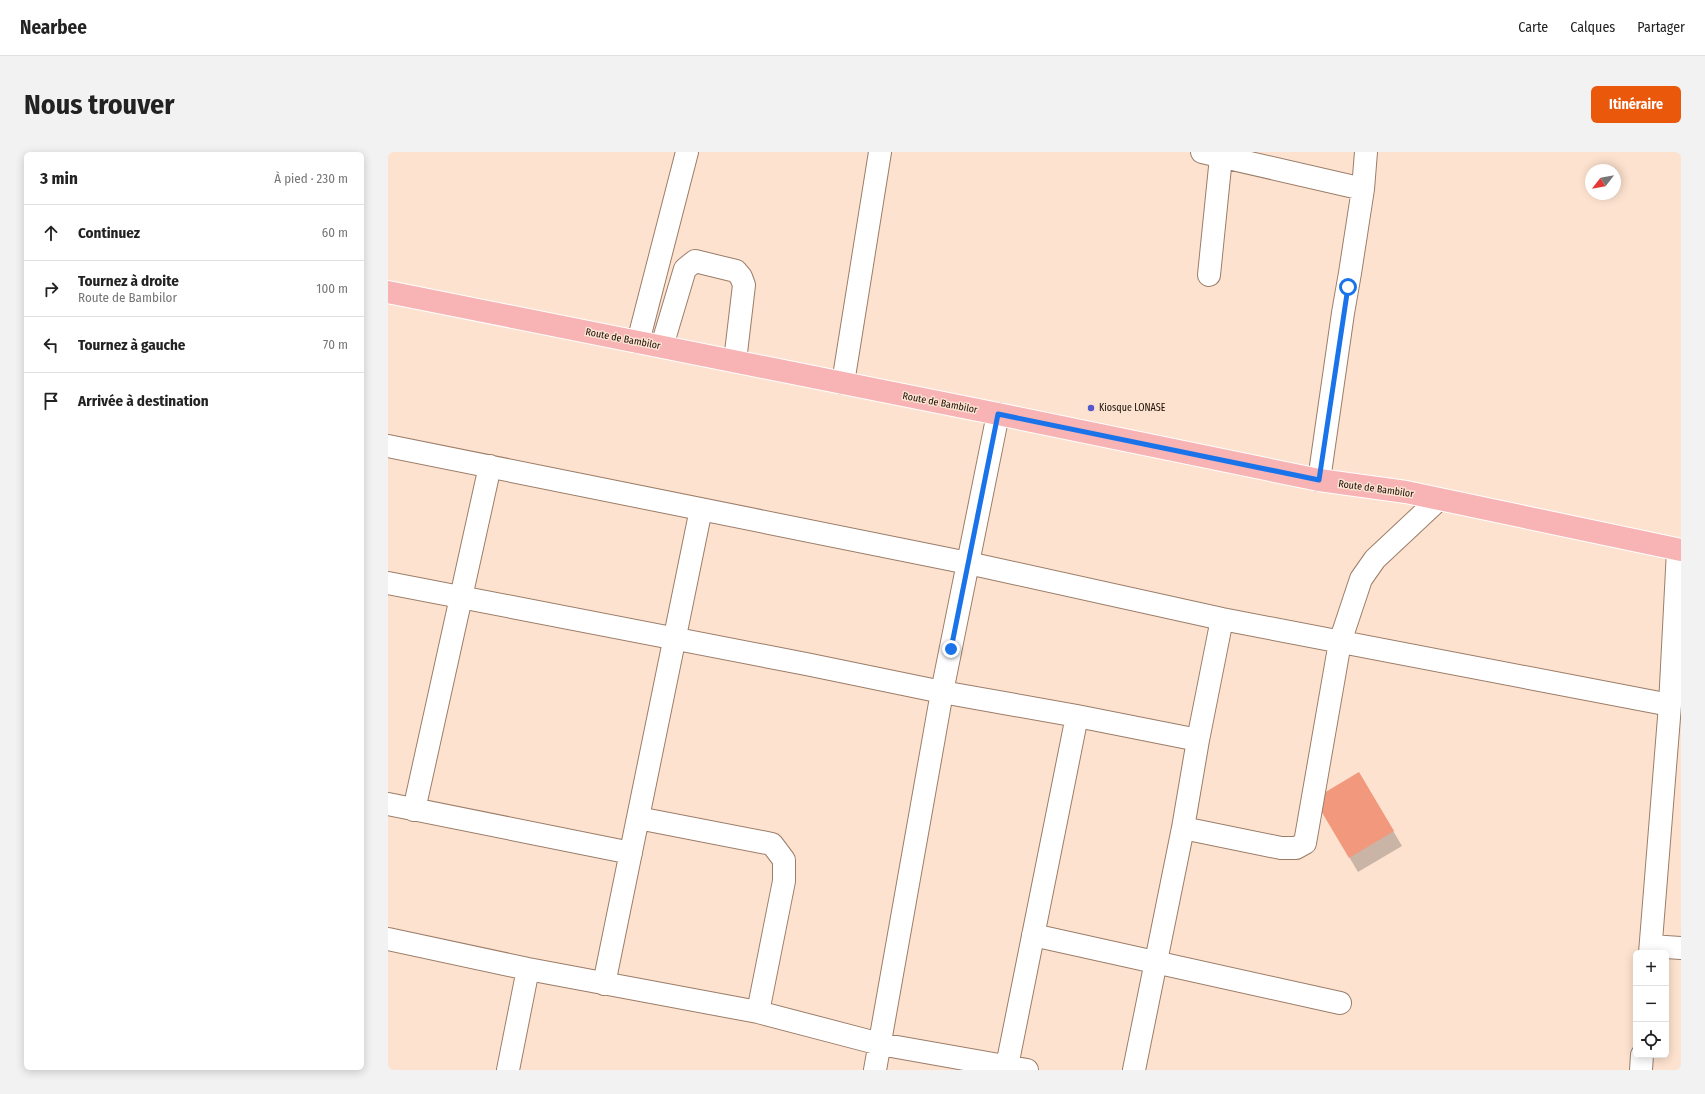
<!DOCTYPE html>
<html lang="fr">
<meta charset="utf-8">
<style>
body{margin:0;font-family:"Fira Sans Condensed",sans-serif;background:#f2f2f2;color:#222}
.controls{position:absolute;right:12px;bottom:12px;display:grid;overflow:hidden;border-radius:6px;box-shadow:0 2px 10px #0003}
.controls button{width:36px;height:36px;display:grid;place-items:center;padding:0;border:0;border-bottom:1px solid #e0e0e0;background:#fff;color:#222;font:20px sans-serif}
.compass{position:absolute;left:1197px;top:12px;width:36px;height:36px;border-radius:50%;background:#fff;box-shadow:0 2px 10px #0003;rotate:239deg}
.stop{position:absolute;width:12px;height:12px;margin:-9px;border:3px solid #1a73e8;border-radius:50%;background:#fff}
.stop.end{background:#1a73e8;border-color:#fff;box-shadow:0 1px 4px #0008}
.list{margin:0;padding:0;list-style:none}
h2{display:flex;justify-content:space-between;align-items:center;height:52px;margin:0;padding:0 16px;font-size:17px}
h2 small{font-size:13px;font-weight:400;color:#767676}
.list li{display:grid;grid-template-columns:26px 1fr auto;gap:12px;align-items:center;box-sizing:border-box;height:56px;padding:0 16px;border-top:1px solid #e0e0e0}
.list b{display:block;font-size:15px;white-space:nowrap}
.list p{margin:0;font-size:13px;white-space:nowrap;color:#767676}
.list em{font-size:13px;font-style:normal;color:#767676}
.icon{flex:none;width:22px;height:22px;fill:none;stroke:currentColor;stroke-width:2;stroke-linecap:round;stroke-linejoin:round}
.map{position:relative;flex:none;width:1293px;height:918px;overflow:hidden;border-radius:6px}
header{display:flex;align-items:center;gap:24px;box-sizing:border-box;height:56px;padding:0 20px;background:#fff;border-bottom:1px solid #e0e0e0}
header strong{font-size:19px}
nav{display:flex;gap:22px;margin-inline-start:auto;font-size:14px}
.intro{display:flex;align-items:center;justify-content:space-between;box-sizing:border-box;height:96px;padding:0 24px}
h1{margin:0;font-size:28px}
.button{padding:10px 18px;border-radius:6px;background:#ea580c;color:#fff;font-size:14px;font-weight:700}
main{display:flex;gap:24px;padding:0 24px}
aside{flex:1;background:#fff;border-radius:6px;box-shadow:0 2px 10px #0003}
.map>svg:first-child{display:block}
</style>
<header>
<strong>Nearbee</strong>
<nav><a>Carte</a><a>Calques</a><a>Partager</a></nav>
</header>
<div class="intro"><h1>Nous trouver</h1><a class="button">Itinéraire</a></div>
<main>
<aside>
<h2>3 min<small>À pied · 230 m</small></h2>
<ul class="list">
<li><svg class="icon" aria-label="ahead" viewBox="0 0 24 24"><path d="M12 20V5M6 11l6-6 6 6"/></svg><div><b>Continuez</b></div><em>60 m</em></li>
<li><svg class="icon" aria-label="right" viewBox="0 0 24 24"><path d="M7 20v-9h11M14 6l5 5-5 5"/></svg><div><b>Tournez à droite</b><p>Route de Bambilor</p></div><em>100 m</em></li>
<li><svg class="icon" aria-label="left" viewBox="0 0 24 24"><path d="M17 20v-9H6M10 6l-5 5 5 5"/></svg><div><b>Tournez à gauche</b></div><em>70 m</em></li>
<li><svg class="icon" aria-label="arrive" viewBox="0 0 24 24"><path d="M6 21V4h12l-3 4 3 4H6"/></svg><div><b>Arrivée à destination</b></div></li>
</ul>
</aside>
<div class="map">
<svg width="1293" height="918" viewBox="0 0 1293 918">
<rect width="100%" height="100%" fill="#fde2cf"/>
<path fill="#0003" d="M971 621 1014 694 970 720 927 647Z"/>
<path fill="#f2987d" d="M971 620 1006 679 961 706 926 647Z"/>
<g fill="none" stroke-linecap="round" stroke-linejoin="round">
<defs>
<path id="minor" d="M814 0 975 37
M821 123 833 5
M250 190 299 0
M274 194 297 117 307 109 348 119 353 125 356 133 347 209
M455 231 492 0
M0 294 580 411 834 467 1282 553
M931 328 955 161 962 121 975 37 978 0
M0 431 418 512 554 540 689 564 810 588
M0 652 243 701
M26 658 102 314
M250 666 384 692 396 708V729L370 860
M795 676 893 696H908L917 691 952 490 973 427 987 407 1050 348
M645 783 952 851
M0 787 140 817 370 860 492 892 639 918
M1263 794 1293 796
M1262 801 1282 553 1290 398
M216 832 313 357
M619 914 689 564
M120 918 140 817
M487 918 554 540 610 262
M746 918 795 676 810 588 834 467
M1253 918 1254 903"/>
<path id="major" d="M0 140 610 262 931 328 1018 340 1293 398"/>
</defs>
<use href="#minor" stroke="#9b7d68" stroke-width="24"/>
<use href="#major" stroke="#fff" stroke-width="24"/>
<use href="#minor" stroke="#fff" stroke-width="22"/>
<use href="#major" stroke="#f8b3b5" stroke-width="22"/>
</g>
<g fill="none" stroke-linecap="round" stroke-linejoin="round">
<path stroke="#1a73e8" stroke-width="5" d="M563 497 610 262 931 328 960 135"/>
</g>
<circle fill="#5559d0" stroke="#fde2cf" stroke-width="1.5" cx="703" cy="256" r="4"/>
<g text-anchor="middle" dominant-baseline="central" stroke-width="3" stroke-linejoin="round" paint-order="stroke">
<g font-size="10" fill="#190e06" stroke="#fde2cf">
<text transform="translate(235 187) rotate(11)">Route de Bambilor</text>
<text transform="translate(552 251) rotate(11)">Route de Bambilor</text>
<text transform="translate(988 337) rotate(8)">Route de Bambilor</text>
</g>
<g font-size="10" fill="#190e06" stroke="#fde2cf" text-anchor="start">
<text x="711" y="256">Kiosque LONASE</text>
</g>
</g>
</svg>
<div class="controls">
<button>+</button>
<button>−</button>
<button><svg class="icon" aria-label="locate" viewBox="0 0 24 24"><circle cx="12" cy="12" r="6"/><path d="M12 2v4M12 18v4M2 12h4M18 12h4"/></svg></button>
</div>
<svg class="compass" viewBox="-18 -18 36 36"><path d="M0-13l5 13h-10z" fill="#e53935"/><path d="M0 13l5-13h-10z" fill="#767676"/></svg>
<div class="stop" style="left:960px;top:135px"></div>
<div class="stop end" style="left:563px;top:497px"></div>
</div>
</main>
